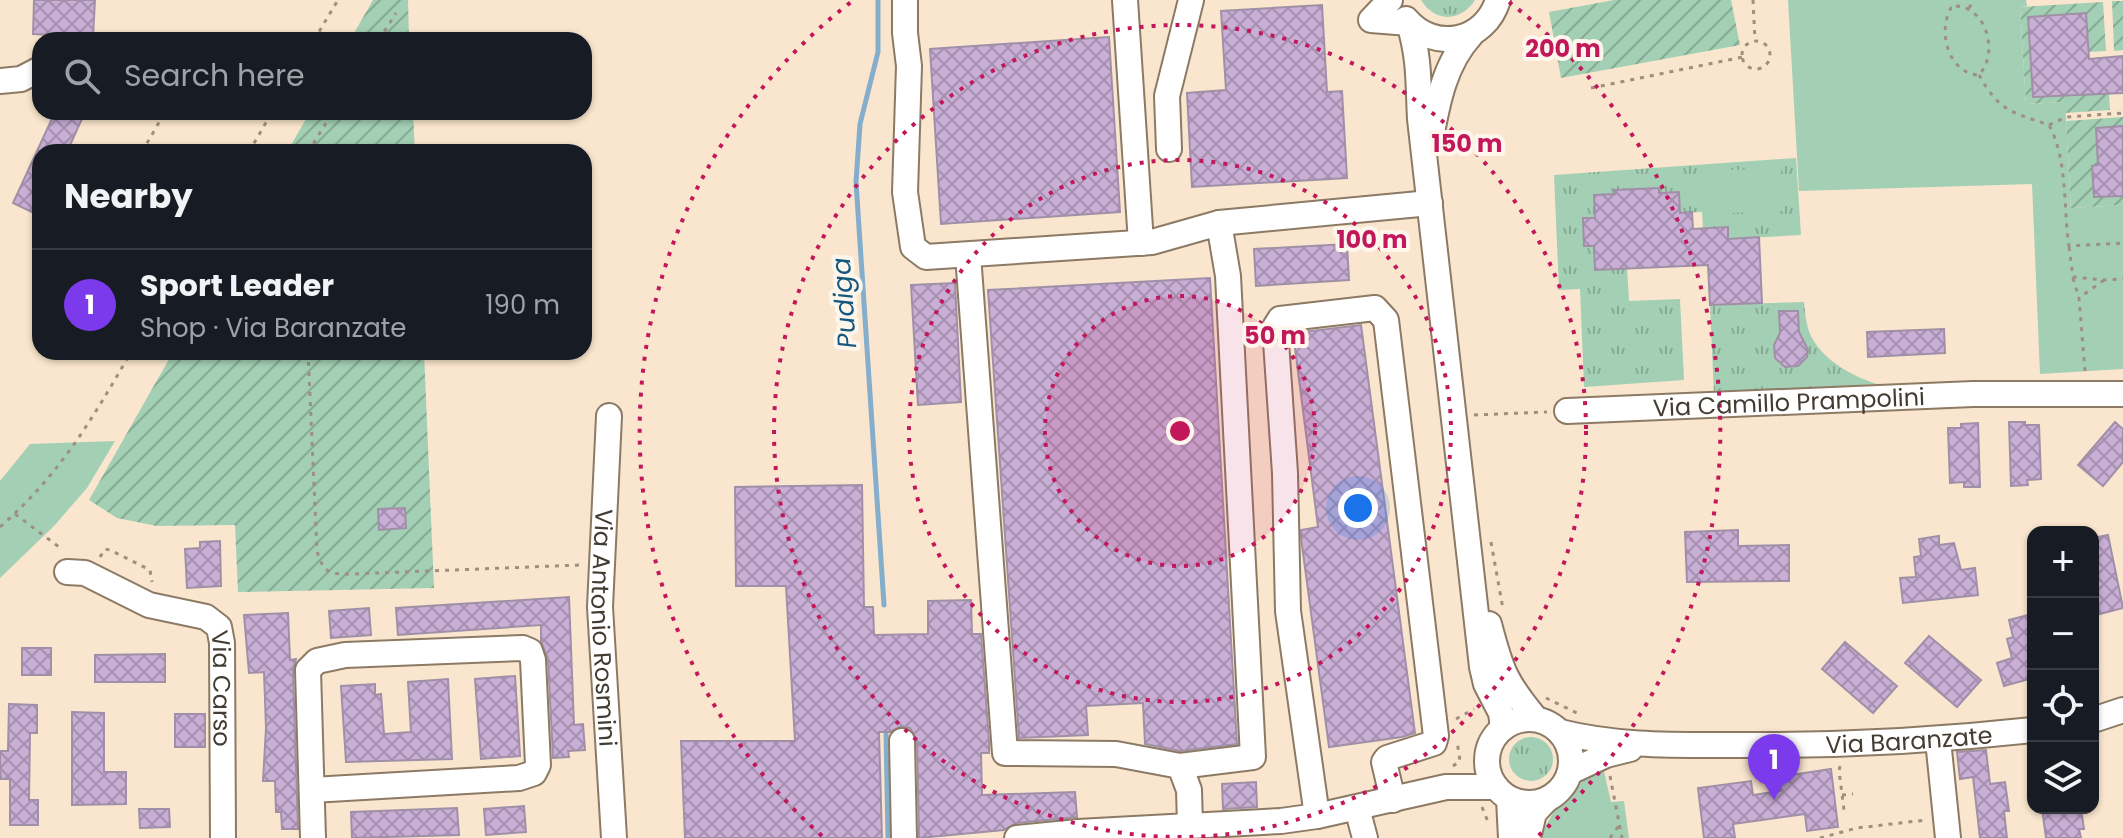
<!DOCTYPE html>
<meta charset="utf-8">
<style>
body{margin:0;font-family:Poppins,sans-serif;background:#20242c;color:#f1f3f6}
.controls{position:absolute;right:24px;bottom:24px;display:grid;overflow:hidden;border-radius:16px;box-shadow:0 2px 6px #0004}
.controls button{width:72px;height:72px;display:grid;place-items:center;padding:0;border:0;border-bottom:2px solid #363941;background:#171b24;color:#f1f3f6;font:40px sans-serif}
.you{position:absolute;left:1358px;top:508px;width:28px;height:28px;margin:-20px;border:6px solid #fff;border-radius:50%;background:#1a73e8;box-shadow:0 0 0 12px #1a73e833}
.badge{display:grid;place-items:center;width:52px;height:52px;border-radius:50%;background:#7c3aed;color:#fff;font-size:26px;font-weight:700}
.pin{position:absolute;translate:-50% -66px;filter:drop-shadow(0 2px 4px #0008)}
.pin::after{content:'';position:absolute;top:42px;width:28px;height:24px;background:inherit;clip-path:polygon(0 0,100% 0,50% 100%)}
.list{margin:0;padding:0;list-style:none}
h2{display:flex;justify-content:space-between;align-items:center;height:104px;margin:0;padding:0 32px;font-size:34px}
h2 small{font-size:26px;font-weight:400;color:#9ea1a6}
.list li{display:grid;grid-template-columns:52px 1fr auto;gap:24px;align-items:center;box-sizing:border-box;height:112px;padding:0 32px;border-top:2px solid #363941}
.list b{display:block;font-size:30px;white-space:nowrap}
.list p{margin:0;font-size:26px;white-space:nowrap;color:#9ea1a6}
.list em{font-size:26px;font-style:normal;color:#9ea1a6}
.icon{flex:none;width:44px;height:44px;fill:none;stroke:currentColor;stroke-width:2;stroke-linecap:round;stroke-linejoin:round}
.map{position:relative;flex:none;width:2123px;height:838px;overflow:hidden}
.search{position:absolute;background:#171b24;box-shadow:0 2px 6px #0004;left:32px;top:32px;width:560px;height:88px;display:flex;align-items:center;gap:20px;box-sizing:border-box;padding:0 28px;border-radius:24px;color:#9ea1a6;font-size:30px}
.panel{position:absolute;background:#171b24;box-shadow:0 2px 6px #0004;left:32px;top:144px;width:560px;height:216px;border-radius:24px}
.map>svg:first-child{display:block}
</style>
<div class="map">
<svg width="2123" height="838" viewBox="0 0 2123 838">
<defs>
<pattern id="grass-tufts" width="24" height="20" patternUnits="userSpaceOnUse" patternTransform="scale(2)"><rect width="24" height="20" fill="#a3d0b4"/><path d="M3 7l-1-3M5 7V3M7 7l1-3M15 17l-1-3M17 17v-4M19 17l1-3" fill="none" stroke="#86aa93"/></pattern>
<pattern id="garden-furrows" width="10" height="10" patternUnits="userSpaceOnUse" patternTransform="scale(2)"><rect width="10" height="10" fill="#a3d0b4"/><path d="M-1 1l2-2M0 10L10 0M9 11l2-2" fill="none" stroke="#86aa93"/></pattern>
<pattern id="building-cross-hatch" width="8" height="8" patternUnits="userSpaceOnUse" patternTransform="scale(2)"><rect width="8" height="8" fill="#c9aed6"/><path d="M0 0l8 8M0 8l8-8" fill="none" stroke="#a58fae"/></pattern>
</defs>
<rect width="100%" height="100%" fill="#fae6ce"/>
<path fill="url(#grass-tufts)" d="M1421 0H1475C1461 22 1435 23 1421 0Z
M1796 158 1801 235 1728 239V228L1703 229 1702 212 1680 213 1678 192 1614 191 1615 194 1594 195 1595 218H1583L1584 246H1594L1595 269 1627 268 1629 301 1680 299 1684 380 1584 387 1580 289 1559 290 1554 175Z
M1804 302C1805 312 1806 324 1810 334 1822 360 1852 376 1877 384L1714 395 1710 305Z
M1509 759a22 22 0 1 1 44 0a22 22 0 1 1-44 0Z"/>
<path fill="#a3d0b4" d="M1788 0H2026L2027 6 2020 7 2026 104 2065 102 2071 208 2123 205V369L2040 374 2032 184 1799 191Z
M1781 168 1783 211 1705 214 1703 171Z
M115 441 87 488 54 526 0 578V481L30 444Z
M1603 767 1611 802 1624 801 1629 838H1542L1544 828 1559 804 1576 790 1591 771Z"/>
<path fill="url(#garden-furrows)" d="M373 0H408L409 40H350Z
M1614 0H1731L1740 45 1561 78 1549 12Z
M2112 1H2123V50L2114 51Z
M2103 2 2106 51 2089 52 2086 13 2028 17 2033 97 2098 94 2097 58 2107 57 2110 110 2065 113 2064 102 2026 104 2020 7Z
M310 112H413L415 152H287Z
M2123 117V126L2096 128 2098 165 2092 166 2094 197 2123 196V205L2071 208 2066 121Z
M173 352H424L434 588 238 592 235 525 157 526 117 518 89 500Z"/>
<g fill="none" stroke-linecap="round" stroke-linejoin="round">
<path stroke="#85adcc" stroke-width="5" d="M878 0V52L860 124 856 182 884 605
M886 732 888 838"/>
</g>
<path fill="url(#building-cross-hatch)" stroke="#a090a7" stroke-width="2" d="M34 0H95L93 37 33 34Z
M1322 5 1327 92 1342 91 1347 178 1192 187 1187 93 1226 90 1221 11Z
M2086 13 2089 59 2123 56V93L2033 97 2028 17Z
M1109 37 1120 212 941 224 930 49Z
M55 112H85L67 152H40V216L13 203Z
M2123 126V196L2094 197 2092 166 2098 165 2096 128Z
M1659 188V193L1679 192 1680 213 1692 212 1693 229 1728 227V239L1759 237 1762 303 1710 305 1708 265 1595 270 1594 246H1584L1583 218H1595L1594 195 1615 194 1614 190Z
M1347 244 1349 280 1256 286 1254 249Z
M1210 278 1237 744 1180 751 1145 744 1143 703 1086 706 1088 735 1019 738 988 290Z
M955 283 961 402 918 405 911 285Z
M1779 311H1798L1799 332 1808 350 1807 357 1798 366 1785 367 1775 358 1774 345 1780 333Z
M1361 325 1415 733 1402 737 1329 747 1301 538V530L1318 527 1293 333Z
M1944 329 1945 353 1868 357 1867 332Z
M2009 422H2025V425H2039L2041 479 2027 480 2028 485 2011 486Z
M2115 422 2123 429V462L2103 486 2078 465Z
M1978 423 1980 487H1964V482L1950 483 1948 428H1961V424Z
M862 485 864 607H873L874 635 928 634V601L971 600 972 634H981L989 741V753H981L982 795 1075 792 1077 817 1016 823 1004 830 919 838 917 740 910 728 901 726 890 732H879L882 838H685L681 741H795L786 586H736L735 487Z
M405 508 406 528 379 530 378 509Z
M1738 530V546L1789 545V581L1687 582 1685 532Z
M2108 535 2123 608 2100 614 2097 598 2093 599V538Z
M1939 536V545L1954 543 1961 570 1975 568 1978 595 1903 603 1900 578 1916 577 1914 557 1921 556 1919 539Z
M220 541 221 586 187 588 185 549 200 548V542Z
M569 597 574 725 583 724 585 750 568 751 569 757 553 758 548 659 541 641V625L398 635 396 608Z
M369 608 371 635 331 638 329 611Z
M288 613 290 660 296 659 293 670 298 829H282L281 812H276L275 781H263L266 728 264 672 249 673 244 615Z
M2028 615 2030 623 2033 622V678L2004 686 1997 663 2012 658 2007 639 2013 637 2009 620Z
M1929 636 1981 680 1957 707 1905 663Z
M1845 642 1897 686 1873 713 1822 669Z
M22 648H51V675H22Z
M165 654V682H95V655Z
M515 676 520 756 481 759 475 679Z
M448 679 452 759 346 762 341 686 375 684V695L381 694 384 734 411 732 408 682Z
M9 704 37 705V733H30L29 800H38V825H10V779H1L0 768V751H8Z
M72 712 104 713V772H126V804L72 805Z
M175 714H205V747H175Z
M1986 750 1990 784 2005 782 2009 811H2004L2007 838H1980L1973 777 1960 779 1957 752Z
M1831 769 1838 827 1807 831 1805 814 1733 824 1735 838H1704L1698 788 1751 781 1753 795 1780 791 1778 777Z
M1256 782 1257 807 1223 809 1222 784Z
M524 806 526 832 486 835 484 809Z
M457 808 459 835 352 838 351 812Z
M2042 808H2081L2084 829H2079L2081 838H2046Z
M139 809H169L170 827 140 828Z"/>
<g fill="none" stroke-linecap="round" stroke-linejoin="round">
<defs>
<g id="minor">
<path d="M905 0V33L909 66 905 192 913 247 926 257 1152 242 1219 223 1430 203"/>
<path d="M1125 0 1141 243"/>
<path d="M1390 0 1371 20 1409 23C1420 60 1418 82 1420 119L1482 667 1486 684 1501 713 1503 728"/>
<path d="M1406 19C1435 53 1485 42 1498 0"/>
<path d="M0 81 21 79 40 69"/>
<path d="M1430 143C1437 105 1444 64 1471 35"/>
<path d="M1169 149 1167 96 1191 0"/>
<path d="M968 255 1005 753 1116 754 1180 766 1189 790 1190 825"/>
<path id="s1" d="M1567 411 1973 394H2123"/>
<path id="s2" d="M609 416 600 607 614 838"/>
<path id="s3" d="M67 572 85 573 149 605 206 617 219 627 222 643 223 838"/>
<path d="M1489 624C1501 670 1505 682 1536 719"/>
<circle cx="1529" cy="761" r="42"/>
<path d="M2093 720 2123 710"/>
<path id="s4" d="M1560 732C1616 746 1671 745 1729 745 1831 746 1932 741 2033 730"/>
<path d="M1938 740 1948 838"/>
<path d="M902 741 904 838"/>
<path d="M1180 766 1253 757 1228 276 1219 223"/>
<path d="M1570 772 1606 755 1630 749"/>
<path d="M312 790 519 778 534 773 538 765 533 660 530 651 523 648 345 655 317 661 308 670 313 838"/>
<path d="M1509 799 1511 838"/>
<path d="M1357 808 1365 838"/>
<path d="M1317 816 1288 611 1285 473 1275 327 1280 319 1375 308 1386 320 1436 736 1434 743 1387 758 1384 762 1393 800"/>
<path d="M1017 838 1078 832 1281 821 1317 816 1446 787H1496"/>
<path d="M1528 838 1534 813 1546 800"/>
</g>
</defs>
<use href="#minor" stroke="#8c7a64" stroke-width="28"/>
<path stroke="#9d907f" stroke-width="3" stroke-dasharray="4 6" stroke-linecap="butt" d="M1753 0 1755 40
M1956 6C1987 8 1999 53 1979 75 1949 74 1937 32 1951 8Z
M1969 8 1974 0
M314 40 338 0
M379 40 396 13
M1742 55a14 14 0 1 1 28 0a14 14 0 1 1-28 0Z
M1979 75C1999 111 2011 112 2049 125 2068 160 2063 207 2069 246L2123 243
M1591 88 1743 57
M2049 125 2066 117 2123 113
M142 152 165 112
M249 152 272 112
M308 152 333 112
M2069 247 2073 277 2104 280 2123 279
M2073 278 2079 298
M308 352 317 551C324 575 330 574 353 574L579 565
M2085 371 2079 298 2104 280
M1474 415 1547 412
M15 514 63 550
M0 527C61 473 91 421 131 352
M1491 542 1503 609
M100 557 105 549 110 550 150 570 152 582
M1546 698 1579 714
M1456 719 1474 709
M1453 766 1460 761 1457 741
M1840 766 1839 771 1844 810
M1610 776 1622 838
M1842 795 1853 794
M1482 807 1488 822
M1610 838 1620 824
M1820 838 1857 828 1926 820"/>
<use href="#minor" stroke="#fff" stroke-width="24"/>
</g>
<circle cx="1180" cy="431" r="135" fill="#c2185b" fill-opacity=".12"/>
<g fill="none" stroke="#c2185b" stroke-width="4" stroke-dasharray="4 8">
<circle cx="1180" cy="431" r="135"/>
<circle cx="1180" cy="431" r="271"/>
<circle cx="1180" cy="431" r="406"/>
<path d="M822 836A541 541 0 0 1 851 2M1509 2A541 541 0 0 1 1538 836"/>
</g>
<g text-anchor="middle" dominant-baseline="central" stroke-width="8" stroke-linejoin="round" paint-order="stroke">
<g font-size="24" fill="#433c32" stroke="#fef6ec">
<text stroke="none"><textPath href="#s1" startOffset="222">Via Camillo Prampolini</textPath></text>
<text stroke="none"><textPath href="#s2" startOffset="212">Via Antonio Rosmini</textPath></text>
<text stroke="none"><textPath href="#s3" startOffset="226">Via Carso</textPath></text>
<text stroke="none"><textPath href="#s4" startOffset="350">Via Baranzate</textPath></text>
</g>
<g font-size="26" font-style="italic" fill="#14577f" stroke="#fef6ec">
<text transform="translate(844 303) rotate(-94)">Pudiga</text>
</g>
</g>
<circle cx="1180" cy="431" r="12" fill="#c2185b" stroke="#fef6ec" stroke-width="4"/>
<g font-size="24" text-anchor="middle" font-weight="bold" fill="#c2185b" stroke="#fef6ec" stroke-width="8" stroke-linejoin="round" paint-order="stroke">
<text x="1563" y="57">200 m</text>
<text x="1467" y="152">150 m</text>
<text x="1372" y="248">100 m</text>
<text x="1275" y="344">50 m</text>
</g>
</svg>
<div class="controls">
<button>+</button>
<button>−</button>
<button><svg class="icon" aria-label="locate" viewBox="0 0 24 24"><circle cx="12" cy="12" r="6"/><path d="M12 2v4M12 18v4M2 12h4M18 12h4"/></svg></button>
<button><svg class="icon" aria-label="layers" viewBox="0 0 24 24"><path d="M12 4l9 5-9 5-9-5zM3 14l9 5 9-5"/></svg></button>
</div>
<div class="you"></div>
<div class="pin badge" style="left:1774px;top:800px">1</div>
<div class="search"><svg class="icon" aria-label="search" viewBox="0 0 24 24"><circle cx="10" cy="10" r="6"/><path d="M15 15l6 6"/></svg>Search here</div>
<section class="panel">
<h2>Nearby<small></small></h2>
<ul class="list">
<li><span class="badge">1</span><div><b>Sport Leader</b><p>Shop · Via Baranzate</p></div><em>190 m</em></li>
</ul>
</section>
</div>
